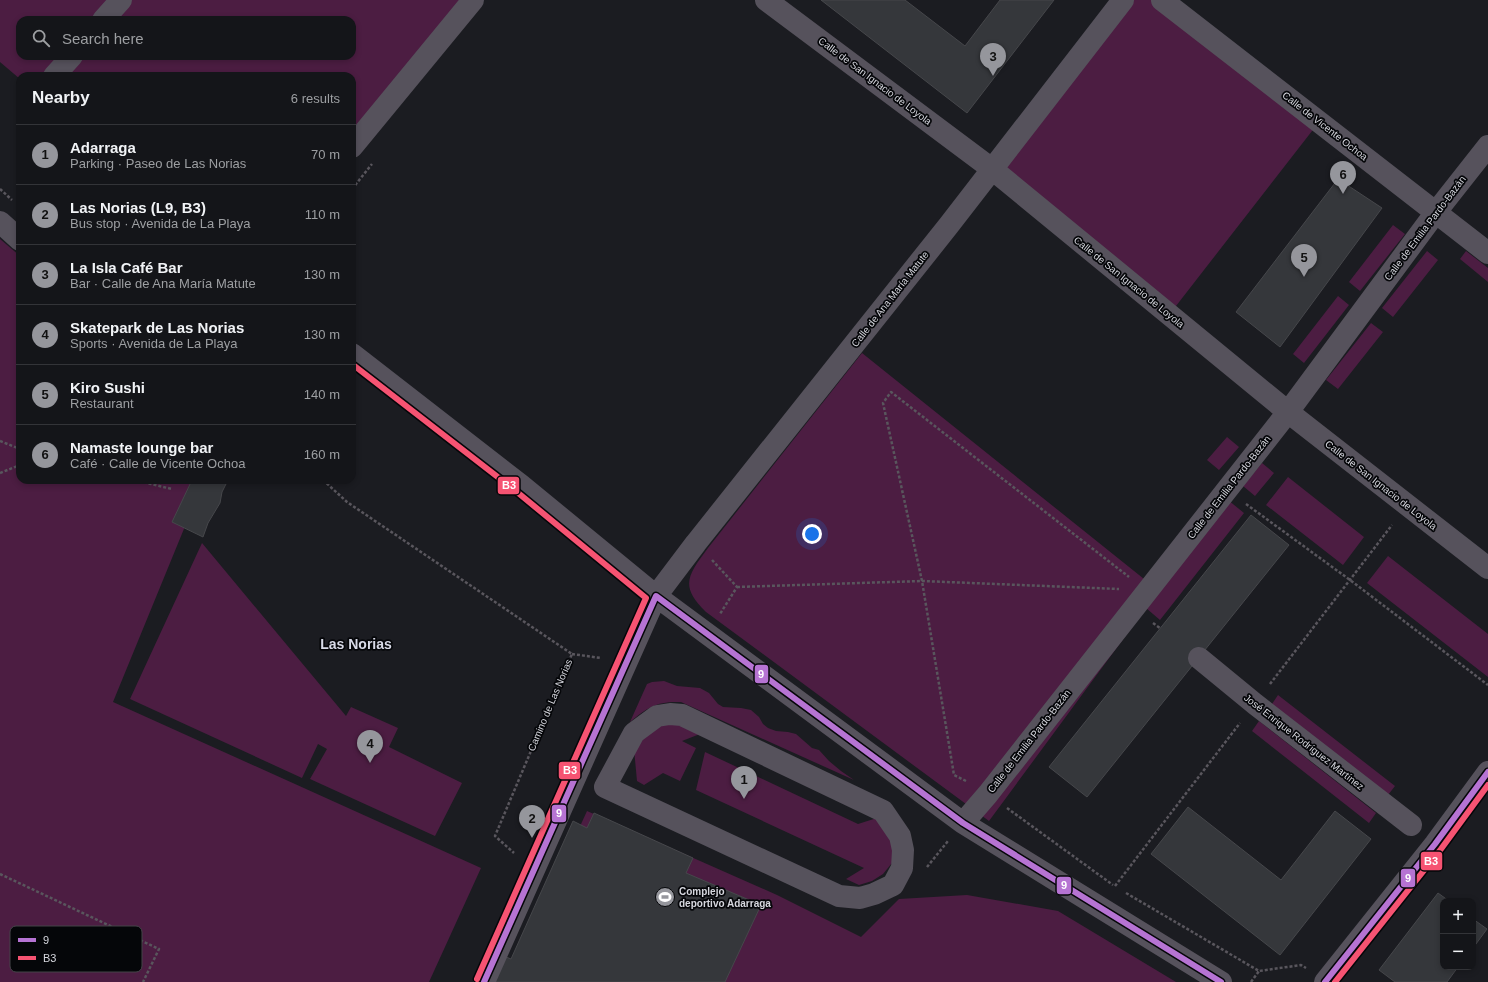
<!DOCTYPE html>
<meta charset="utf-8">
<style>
body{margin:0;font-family:Arial,sans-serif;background:#212226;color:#f1f3f6}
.controls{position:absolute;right:12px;bottom:12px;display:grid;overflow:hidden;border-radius:8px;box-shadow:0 2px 6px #0003}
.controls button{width:36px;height:36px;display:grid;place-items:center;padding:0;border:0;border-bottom:1px solid #333438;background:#141519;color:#f1f3f6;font:20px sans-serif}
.you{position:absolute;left:812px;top:534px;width:14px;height:14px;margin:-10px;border:3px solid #fff;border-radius:50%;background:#1a73e8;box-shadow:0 0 0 6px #1a73e833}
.badge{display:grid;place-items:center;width:26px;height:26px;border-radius:50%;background:#95969c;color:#111;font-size:13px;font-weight:700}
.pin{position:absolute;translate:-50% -33px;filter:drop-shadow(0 1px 2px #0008)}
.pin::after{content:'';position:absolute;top:21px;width:14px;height:12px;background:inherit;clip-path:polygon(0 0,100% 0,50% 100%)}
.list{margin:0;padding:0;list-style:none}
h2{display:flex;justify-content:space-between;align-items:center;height:52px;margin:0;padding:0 16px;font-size:17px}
h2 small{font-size:13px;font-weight:400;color:#9d9fa2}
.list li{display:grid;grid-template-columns:26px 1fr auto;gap:12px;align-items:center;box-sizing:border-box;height:60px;padding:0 16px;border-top:1px solid #333438}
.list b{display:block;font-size:15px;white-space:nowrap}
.list p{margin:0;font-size:13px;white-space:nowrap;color:#9d9fa2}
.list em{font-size:13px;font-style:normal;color:#9d9fa2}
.icon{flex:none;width:22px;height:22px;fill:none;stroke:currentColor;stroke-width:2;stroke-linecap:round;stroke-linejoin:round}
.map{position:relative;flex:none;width:1488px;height:982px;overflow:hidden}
.search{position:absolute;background:#141519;box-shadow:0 2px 6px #0003;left:16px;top:16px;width:340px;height:44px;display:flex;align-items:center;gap:10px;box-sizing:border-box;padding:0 14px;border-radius:12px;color:#9d9fa2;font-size:15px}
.panel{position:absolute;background:#141519;box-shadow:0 2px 6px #0003;left:16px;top:72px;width:340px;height:412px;border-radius:12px}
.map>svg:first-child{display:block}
</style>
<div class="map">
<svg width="1488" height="982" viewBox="0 0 1488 982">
<rect width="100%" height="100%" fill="#1b1c21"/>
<path fill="#4c1d42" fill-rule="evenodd" d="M0 0H471L352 143V76H20V79L0 62ZM20 20H352V56H20Z
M1123 0H1162L1319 122 1169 315 992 169Z
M1393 225 1405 234 1360 291 1349 282Z
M0 239 20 256V480H204L113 702 481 868 429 982H0Z
M1427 251 1438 260 1393 317 1382 308Z
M1466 251 1488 268V282L1460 259Z
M1338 296 1349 305 1304 363 1293 354Z
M1371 323 1383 332 1338 389 1326 380Z
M862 353 1159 591 1228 500 1244 513 1160 620 1146 608 989 821 706 612C679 586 688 575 708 548Z
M1227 437 1239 447 1219 470 1207 460Z
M1262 463 1274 473 1255 496 1243 486Z
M1288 477 1364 537 1343 565 1266 505Z
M202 543 346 716 351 707 398 728 389 747 462 783 435 836 310 779 327 749 318 744 302 778 130 699Z
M1388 556 1488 634V677L1367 583Z
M664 681 677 686 700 688 709 693 718 704 723 707 741 708 751 710 759 717 763 724 768 728 776 731 788 732 796 734 812 748 819 750 829 761 841 771 854 780 681 702C657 701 648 707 630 722L647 684 652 682Z
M1278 695 1395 786 1388 795 1272 704Z
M674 721 705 732 682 741 696 748 680 781 663 773 644 785 637 781 634 749 644 731Z
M1259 721 1376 813 1369 823 1252 731Z
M705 752 858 824 880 817 895 838 892 863 883 874 872 881 859 885 846 879 864 868 696 790Z
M587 811 777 895 861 937 899 899 967 895 1058 911 1176 982H509Z"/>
<path fill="#35373b" stroke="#46474b" d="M821 0H905L965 46 1000 0H1054L967 113Z
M1338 179 1382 208 1280 347 1236 312Z
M192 480H228L222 492 220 503 208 523 203 537 172 522Z
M1251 515 1289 545 1087 797 1049 767Z
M1188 807 1281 880 1335 811 1371 839 1280 955 1151 854Z
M594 813 693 858 686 873 761 905 725 982H494L506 957 511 959 573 821 587 828Z
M1438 893 1449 901H1443V967H1458L1447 982H1395L1379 970Z
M1473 919 1487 929 1473 948Z"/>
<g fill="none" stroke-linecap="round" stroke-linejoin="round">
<path stroke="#59565d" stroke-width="2.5" stroke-dasharray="3 2" stroke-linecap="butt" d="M0 189 12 200
M352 189 372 164
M0 441 20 449
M0 473 20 465
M134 480 172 489
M323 480 347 502 572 654 495 836 514 853
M1246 504 1350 580 1488 685
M712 560 737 587 720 614
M737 587 922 581 1119 589
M1153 623 1160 628
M572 654 601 658
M1270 684 1392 525
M966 781 954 775 922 581 883 403 891 392 1129 577
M1007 808 1113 885
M927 867 948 841
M0 874 159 949 143 982
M1115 886 1240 723
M1126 893 1259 971 1301 965 1306 968
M1251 982 1259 971"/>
<path stroke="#56525c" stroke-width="22" d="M766 0 992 169 1288 412 1488 568
M1162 0 1488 253
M103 20 121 0
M54 76 72 56
M352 147 473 0
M0 222 20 240
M352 354 522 486 656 596 963 823 1221 982
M1199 658 1255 704 1411 825
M670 714 682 715 883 811 900 836 903 850 902 868 893 885 874 894 860 898 839 896 605 787 634 733 657 716Z
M963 823 988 794 1288 412 1436 212 1488 146
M484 982 656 596 696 543 949 225 1123 0
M1325 982 1435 844 1488 772"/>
<defs>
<path id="bus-1" d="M484 982 656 596 963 823 1221 982
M1325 982 1435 844 1488 772"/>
<path id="bus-2" d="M352 364 517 492 646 598 477 979
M1335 982 1441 849 1488 785"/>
</defs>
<use href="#bus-1" stroke="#050609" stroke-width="9"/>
<use href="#bus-2" stroke="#050609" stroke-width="9"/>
<use href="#bus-1" stroke="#b673d3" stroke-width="6"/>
<use href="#bus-2" stroke="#f65372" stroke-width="6"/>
</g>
<defs>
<symbol id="stadium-disc" viewBox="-11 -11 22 22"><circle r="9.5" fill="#95969c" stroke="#050609"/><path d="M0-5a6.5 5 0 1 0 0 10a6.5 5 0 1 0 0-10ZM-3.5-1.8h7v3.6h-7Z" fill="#fff"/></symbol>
</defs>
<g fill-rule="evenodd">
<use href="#stadium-disc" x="654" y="886" width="22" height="22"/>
</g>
<g text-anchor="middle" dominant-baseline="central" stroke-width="3.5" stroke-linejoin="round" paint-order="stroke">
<g font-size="10" fill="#d6d7de" stroke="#050609">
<text transform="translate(875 81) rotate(37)">Calle de San Ignacio de Loyola</text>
<text transform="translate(1325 126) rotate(38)">Calle de Vicente Ochoa</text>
<text transform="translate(1425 228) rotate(-53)">Calle de Emilia Pardo-Bazán</text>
<text transform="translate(1129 282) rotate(39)">Calle de San Ignacio de Loyola</text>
<text transform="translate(890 299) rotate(-52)">Calle de Ana María Matute</text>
<text transform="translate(1381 485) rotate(38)">Calle de San Ignacio de Loyola</text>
<text transform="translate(1229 487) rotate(-52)">Calle de Emilia Pardo-Bazán</text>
<text transform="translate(550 705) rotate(-67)">Camino de Las Norias</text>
<text transform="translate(1029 741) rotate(-52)">Calle de Emilia Pardo-Bazán</text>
<text transform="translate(1304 742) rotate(38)">José Enrique Rodríguez Martínez</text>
</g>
<g font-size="10" font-weight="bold" fill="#d6d7de" stroke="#050609" text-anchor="start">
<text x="679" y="891">Complejo<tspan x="679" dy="12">deportivo Adarraga</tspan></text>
</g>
<g font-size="14" font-weight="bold" fill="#d8dae7" stroke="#050609">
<text x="356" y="644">Las Norias</text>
</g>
</g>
<rect x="10" y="926" width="132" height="46" rx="6" fill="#050609" stroke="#444549" stroke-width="1"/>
<rect x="18" y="938" width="18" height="4" fill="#b673d3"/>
<rect x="18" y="956" width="18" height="4" fill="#f65372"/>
<g font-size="11" fill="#d6d7de">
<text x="43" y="944">9</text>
<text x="43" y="962">B3</text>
</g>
<g stroke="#050609" stroke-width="1.5">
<rect x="497" y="476" width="23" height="19" rx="4" fill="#f65372"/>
<rect x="754" y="664" width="15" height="20" rx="4" fill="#b673d3"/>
<rect x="558" y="761" width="23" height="19" rx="4" fill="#f65372"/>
<rect x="551" y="804" width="16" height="19" rx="4" fill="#b673d3"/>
<rect x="1420" y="851" width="23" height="20" rx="4" fill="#f65372"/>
<rect x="1400" y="868" width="16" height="20" rx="4" fill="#b673d3"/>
<rect x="1056" y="876" width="16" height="19" rx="4" fill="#b673d3"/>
</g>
<g font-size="11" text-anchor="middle" font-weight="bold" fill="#fff">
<text x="509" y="489">B3</text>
<text x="761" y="678">9</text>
<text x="570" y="774">B3</text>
<text x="559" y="817">9</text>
<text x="1431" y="865">B3</text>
<text x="1408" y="882">9</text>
<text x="1064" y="889">9</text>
</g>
</svg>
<div class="controls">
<button>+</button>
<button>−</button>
</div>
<div class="you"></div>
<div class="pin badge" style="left:744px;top:799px">1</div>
<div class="pin badge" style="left:532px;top:838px">2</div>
<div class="pin badge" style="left:993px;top:76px">3</div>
<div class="pin badge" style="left:370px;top:763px">4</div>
<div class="pin badge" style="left:1304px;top:277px">5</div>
<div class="pin badge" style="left:1343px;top:194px">6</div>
<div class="search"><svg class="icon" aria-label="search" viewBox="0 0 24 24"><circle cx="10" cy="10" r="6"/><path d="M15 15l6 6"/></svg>Search here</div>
<section class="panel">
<h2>Nearby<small>6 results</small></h2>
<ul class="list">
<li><span class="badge">1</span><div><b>Adarraga</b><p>Parking · Paseo de Las Norias</p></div><em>70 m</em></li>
<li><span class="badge">2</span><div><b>Las Norias (L9, B3)</b><p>Bus stop · Avenida de La Playa</p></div><em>110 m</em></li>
<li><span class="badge">3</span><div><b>La Isla Café Bar</b><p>Bar · Calle de Ana María Matute</p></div><em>130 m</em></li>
<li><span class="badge">4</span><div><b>Skatepark de Las Norias</b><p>Sports · Avenida de La Playa</p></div><em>130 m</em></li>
<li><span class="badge">5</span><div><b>Kiro Sushi</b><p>Restaurant</p></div><em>140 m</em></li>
<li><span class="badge">6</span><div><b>Namaste lounge bar</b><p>Café · Calle de Vicente Ochoa</p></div><em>160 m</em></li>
</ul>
</section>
</div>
